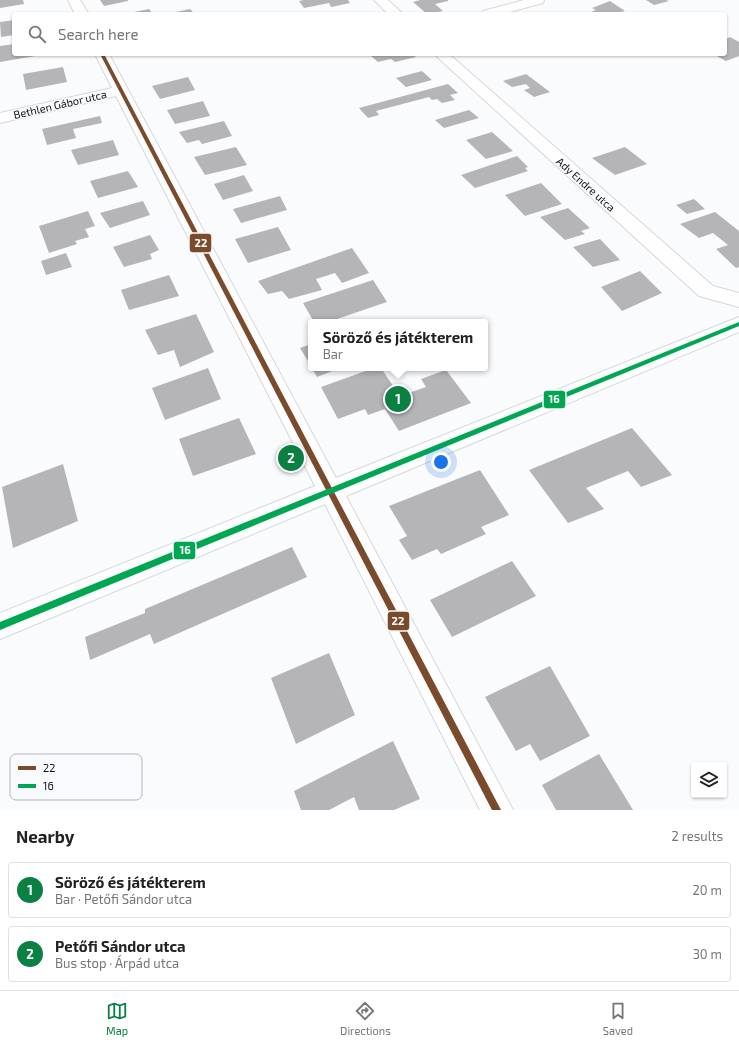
<!DOCTYPE html>
<meta charset="utf-8">
<style>
body{margin:0;font-family:"Exo 2",sans-serif;background:#f2f2f2;color:#222}
.controls{position:absolute;right:12px;bottom:12px;display:grid;overflow:hidden;border-radius:4px;box-shadow:0 1px 3px #0004}
.controls button{width:36px;height:36px;display:grid;place-items:center;padding:0;border:0;border-bottom:1px solid #e0e0e0;background:#fff;color:#222;font:20px sans-serif}
.you{position:absolute;left:441px;top:462px;width:14px;height:14px;margin:-10px;border:3px solid #fff;border-radius:50%;background:#1a73e8;box-shadow:0 0 0 6px #1a73e833}
.badge{display:grid;place-items:center;width:26px;height:26px;border-radius:50%;background:#0b8043;color:#fff;font-size:13px;font-weight:700}
.pin{position:absolute;translate:-50% -50%;border:2px solid #fff;box-shadow:0 1px 4px #0006}
.popup{position:absolute;left:308px;top:319px;width:180px;height:52px;box-sizing:border-box;display:grid;place-content:center;border-radius:4px;background:#fff;filter:drop-shadow(0 1px 3px #0005);font-size:13px;white-space:nowrap;color:#767676}
.popup b{font-size:15px;color:#222}
.popup::after{content:'';position:absolute;left:50%;top:100%;margin-left:-8px;border:8px solid transparent;border-top-color:#fff}
.list{margin:0;padding:0;list-style:none}
h2{display:flex;justify-content:space-between;align-items:center;height:52px;margin:0;padding:0 16px;font-size:17px}
h2 small{font-size:13px;font-weight:400;color:#767676}
.list li{display:grid;grid-template-columns:26px 1fr auto;gap:12px;align-items:center;box-sizing:border-box;height:56px;margin:0 8px 8px;padding:0 8px;border:1px solid #e0e0e0;border-radius:4px}
.list b{display:block;font-size:15px;white-space:nowrap}
.list p{margin:0;font-size:13px;white-space:nowrap;color:#767676}
.list em{font-size:13px;font-style:normal;color:#767676}
.icon{flex:none;width:22px;height:22px;fill:none;stroke:currentColor;stroke-width:2;stroke-linecap:round;stroke-linejoin:round}
.map{position:relative;flex:none;width:739px;height:810px;overflow:hidden}
.search{position:absolute;background:#fff;box-shadow:0 1px 3px #0004;left:12px;right:12px;top:12px;height:44px;display:flex;align-items:center;gap:10px;box-sizing:border-box;padding:0 14px;border-radius:4px;color:#767676;font-size:15px}
.sheet{height:180px;background:#fff}
nav{display:flex;justify-content:space-around;align-items:center;box-sizing:border-box;height:56px;border-top:1px solid #e0e0e0;background:#fff;font-size:11px;color:#767676}
nav a{display:grid;justify-items:center;gap:2px}
nav .on{color:#0b8043}
.map>svg:first-child{display:block}
</style>
<div class="map">
<svg width="739" height="810" viewBox="0 0 739 810">
<rect width="100%" height="100%" fill="#fafbfd"/>
<path fill="#b5b5b8" d="M0 0H23L24 4 0 8Z
M100 0H128V1L104 6Z
M304 0H348L350 3 331 7 329 3 304 8 299 1Z
M420 0H448V1L435 4 443 11 427 14 413 2Z
M646 0H666L669 1 654 5Z
M610 1 625 11 616 13 618 14H594L591 12 596 10 592 8Z
M149 9 153 14H129V13Z
M190 9 195 14H178L176 12Z
M14 20V35L1 37 0 22Z
M730 37 739 42V56L726 61 713 54H725V39Z
M14 44V54L41 55 0 62V46Z
M380 54H412L416 57 395 62 391 59 378 62 371 56Z
M63 67 67 82 26 90 23 74Z
M422 71 432 80 406 87 396 78Z
M526 74 550 92 534 97 524 90 530 88 526 84 512 87 503 81Z
M188 77 195 90 160 99 152 86Z
M448 84 458 93 450 95 455 100 442 103 437 99 432 100 429 97 376 111 379 115 368 118 359 108Z
M203 101 210 116 175 124 167 110Z
M469 110 479 118 444 128 435 120Z
M100 116 102 123 73 129 76 138 47 145 42 129Z
M224 121 232 136 202 144 199 140 187 143 179 132Z
M492 132 513 151 486 159 466 140Z
M113 140 119 155 78 165 71 150Z
M236 147 247 165 205 175 194 157Z
M625 147 647 164 615 175 592 158Z
M517 156 528 167 525 168 528 171 475 188 461 175Z
M128 171 138 187 98 198 90 181Z
M244 175 253 191 223 200 214 184Z
M541 183 562 204 525 216 505 195Z
M280 196 287 210 241 223 233 209Z
M694 199 705 209 687 214 676 205Z
M143 201 150 215 110 228 100 213Z
M568 208 590 228 581 231 585 234 565 240 540 217Z
M88 211 95 226 85 229 89 237 75 241 77 244 49 253 39 226Z
M715 212 739 231V267L736 268 716 249 728 245 713 233 699 238 680 224Z
M278 227 291 250 248 263 235 239Z
M150 235 159 250 150 254 152 259 124 267 113 247Z
M600 239 620 260 593 267 573 247Z
M352 248 369 273 342 283 335 273 316 279 322 290 289 299 282 291 268 294 258 281Z
M66 253 72 267 46 275 41 261Z
M640 271 662 293 622 311 601 287Z
M169 275 179 296 129 310 121 290Z
M373 280 387 302 328 322H314L303 303Z
M196 314 214 352 180 367 174 350 158 355 145 330Z
M311 344V366L300 348Z
M208 368 221 399 165 420 152 388Z
M312 368H340L317 377Z
M374 368H381L400 396 426 387 421 379 446 370 471 403 399 431 385 409 368 415 365 409 338 419 321 387Z
M239 418 256 454 193 476 179 439Z
M632 428 672 475 641 487 628 471 586 488 604 509 568 523 529 470Z
M63 464 78 521 13 548 2 487Z
M480 470 509 515 481 527 486 534 441 554 437 549 412 560 399 540 407 536 389 506Z
M292 547 307 577 154 644 150 634 90 660 85 637 145 613V609Z
M512 561 536 596 452 637 430 600Z
M329 653 355 715 296 744 271 678Z
M550 666 590 736 540 761 530 744 516 751 485 697Z
M393 741 420 799 394 810H359L354 797 329 810H301L294 791Z
M599 754 633 810H556L542 785Z"/>
<g fill="none" stroke-linecap="round" stroke-linejoin="round">
<defs>
<path id="minor" d="M68 0H80L89 14H75Z
M374 0H388L403 14H388Z
M524 0H544L543 3 502 14H481L483 11Z
M95 54H109L336 478 739 317V332L346 496 513 810H480L325 504 0 639V613L315 486 116 96 0 123V113L112 88Z
M434 54H449L713 286 739 293V307L699 296Z"/>
</defs>
<use href="#minor" stroke="#d6d7da" stroke-width="2"/>
<use href="#minor" fill="#fefeff" fill-rule="evenodd"/>
<defs>
<path id="bus-1" d="M100 54H104L501 810H492Z"/>
<path id="bus-2" d="M739 322V326L0 630V622Z"/>
</defs>
<use href="#bus-1" stroke="#f9fafe" stroke-width="3"/>
<use href="#bus-2" stroke="#f9fafe" stroke-width="3"/>
<use href="#bus-1" fill="#7a4b2a" fill-rule="evenodd"/>
<use href="#bus-2" fill="#00a651" fill-rule="evenodd"/>
</g>
<g text-anchor="middle" dominant-baseline="central" stroke-width="3" stroke-linejoin="round" paint-order="stroke">
<g font-size="11" fill="#131317" stroke="#f9fafe">
<text transform="translate(60 104) rotate(-13)">Bethlen Gábor utca</text>
<text transform="translate(586 184) rotate(42)">Ady Endre utca</text>
</g>
</g>
<rect x="10" y="754" width="132" height="46" rx="6" fill="#f9fafe" stroke="#b4b5b9" stroke-width="1"/>
<rect x="18" y="766" width="18" height="4" fill="#7a4b2a"/>
<rect x="18" y="784" width="18" height="4" fill="#00a651"/>
<g font-size="11" fill="#131317">
<text x="43" y="772">22</text>
<text x="43" y="790">16</text>
</g>
<g stroke="#f9fafe" stroke-width="1.5">
<rect x="189" y="233" width="23" height="20" rx="4" fill="#7a4b2a"/>
<rect x="543" y="390" width="23" height="19" rx="4" fill="#00a651"/>
<rect x="173" y="541" width="23" height="19" rx="4" fill="#00a651"/>
<rect x="387" y="611" width="23" height="20" rx="4" fill="#7a4b2a"/>
</g>
<g font-size="11" text-anchor="middle" font-weight="bold" fill="#fff">
<text x="201" y="247">22</text>
<text x="554" y="403">16</text>
<text x="185" y="554">16</text>
<text x="398" y="625">22</text>
</g>
</svg>
<div class="controls">
<button><svg class="icon" aria-label="layers" viewBox="0 0 24 24"><path d="M12 4l9 5-9 5-9-5zM3 14l9 5 9-5"/></svg></button>
</div>
<div class="you"></div>
<div class="pin badge" style="left:398px;top:399px">1</div>
<div class="popup"><b>Söröző és játékterem</b>Bar</div>
<div class="pin badge" style="left:291px;top:458px">2</div>
<div class="search"><svg class="icon" aria-label="search" viewBox="0 0 24 24"><circle cx="10" cy="10" r="6"/><path d="M15 15l6 6"/></svg>Search here</div>
</div>
<section class="sheet">
<h2>Nearby<small>2 results</small></h2>
<ul class="list">
<li><span class="badge">1</span><div><b>Söröző és játékterem</b><p>Bar · Petőfi Sándor utca</p></div><em>20 m</em></li>
<li><span class="badge">2</span><div><b>Petőfi Sándor utca</b><p>Bus stop · Árpád utca</p></div><em>30 m</em></li>
</ul>
</section>
<nav>
<a class="on"><svg class="icon" aria-label="map" viewBox="0 0 24 24"><path d="M3 6l6-2 6 2 6-2v14l-6 2-6-2-6 2zM9 4v14M15 6v14"/></svg>Map</a>
<a><svg class="icon" aria-label="directions" viewBox="0 0 24 24"><path d="M12 3l9 9-9 9-9-9zM9 14v-3h6M13 9l2 2-2 2"/></svg>Directions</a>
<a><svg class="icon" aria-label="saved" viewBox="0 0 24 24"><path d="M7 4h10v16l-5-4-5 4z"/></svg>Saved</a>
</nav>
